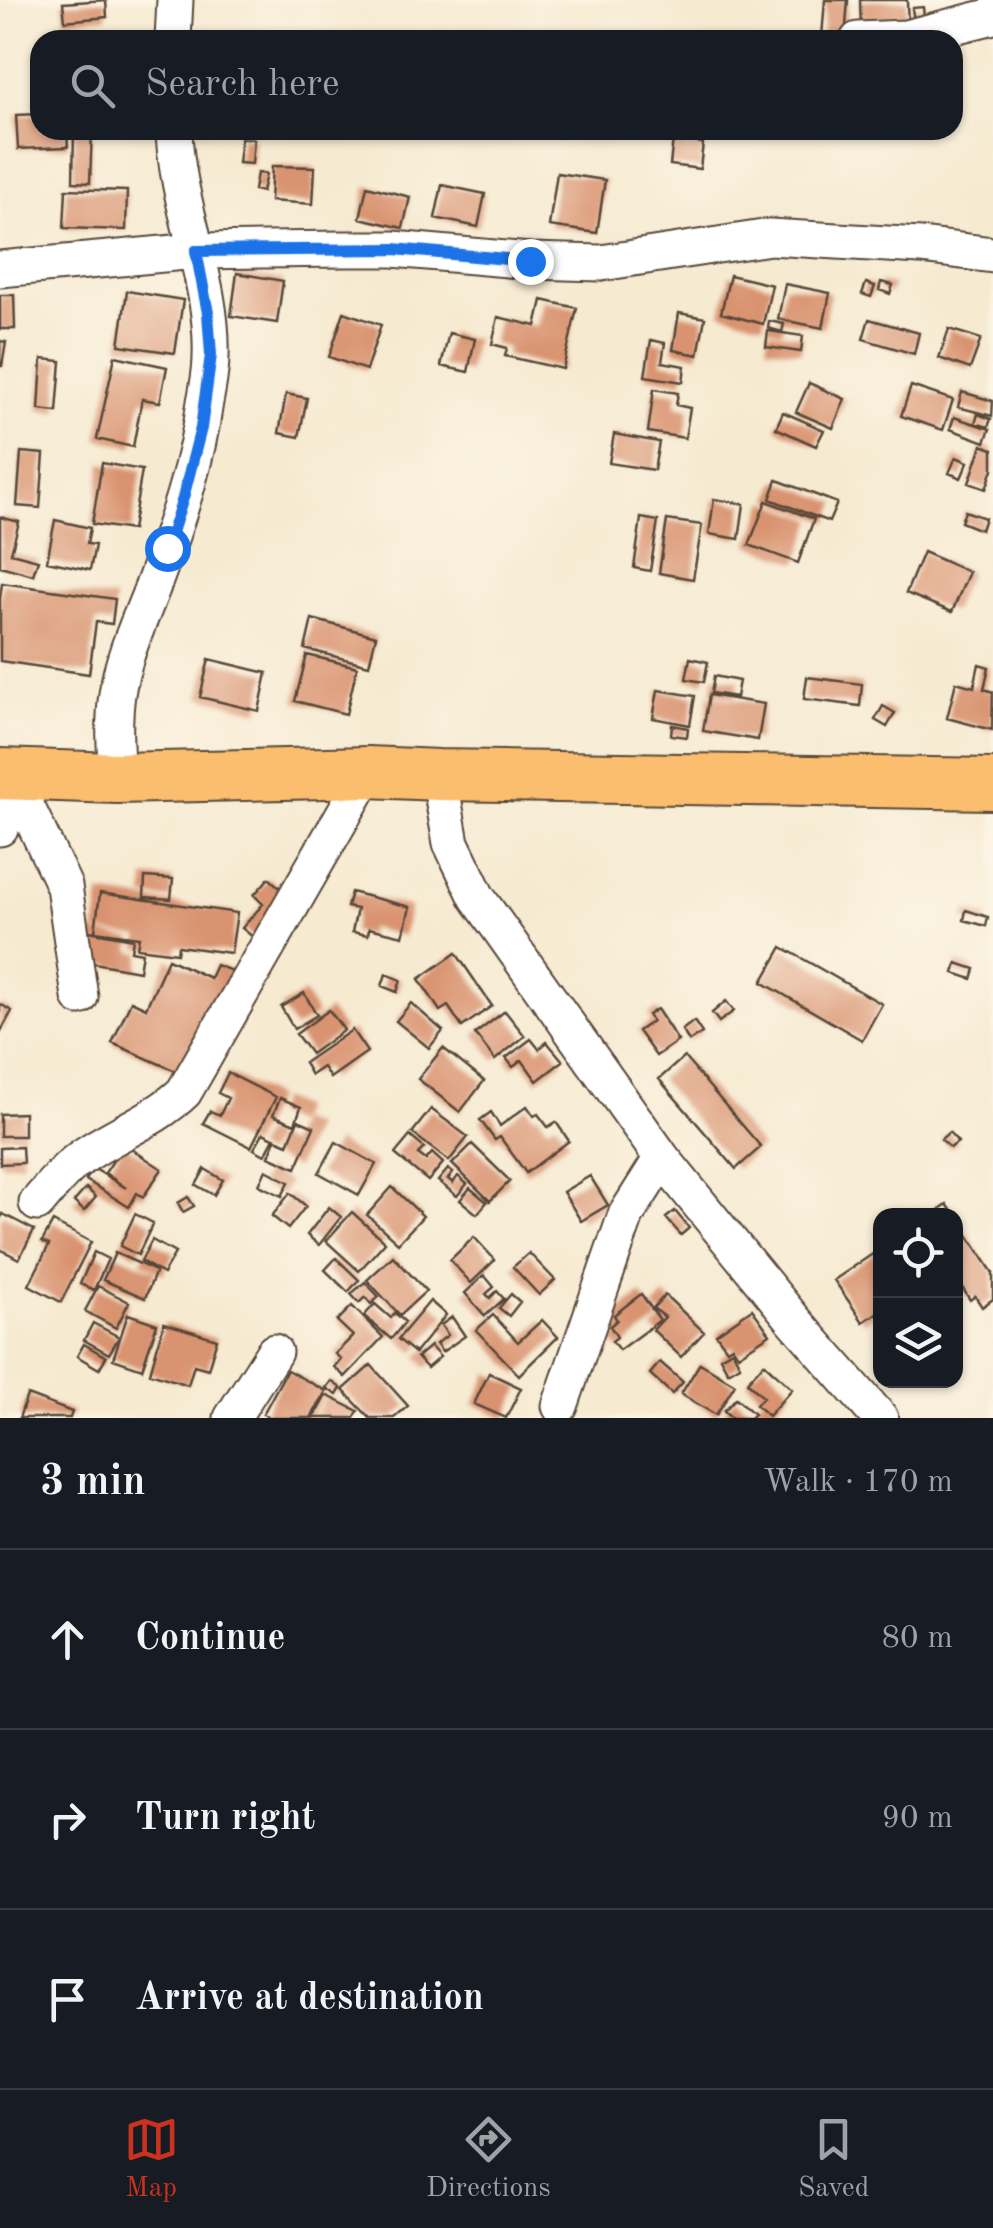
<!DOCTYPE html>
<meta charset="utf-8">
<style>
body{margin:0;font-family:"Old Standard TT",serif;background:#20242c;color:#f1f3f6}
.controls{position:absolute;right:30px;bottom:30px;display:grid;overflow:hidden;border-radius:20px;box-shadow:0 2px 8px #0004}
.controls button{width:90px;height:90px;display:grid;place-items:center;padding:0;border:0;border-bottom:2px solid #363941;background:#171b24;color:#f1f3f6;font:50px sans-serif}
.stop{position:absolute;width:30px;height:30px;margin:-22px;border:8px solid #1a73e8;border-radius:50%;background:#fff}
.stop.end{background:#1a73e8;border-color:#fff;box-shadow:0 2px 10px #0008}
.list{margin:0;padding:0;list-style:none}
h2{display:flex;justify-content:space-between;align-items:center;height:130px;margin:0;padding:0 40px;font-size:42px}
h2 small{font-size:32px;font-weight:400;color:#9ea1a6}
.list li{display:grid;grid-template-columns:65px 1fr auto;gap:30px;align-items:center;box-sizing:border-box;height:180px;padding:0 40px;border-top:2px solid #363941}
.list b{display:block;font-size:38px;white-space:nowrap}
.list em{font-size:32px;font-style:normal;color:#9ea1a6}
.icon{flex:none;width:55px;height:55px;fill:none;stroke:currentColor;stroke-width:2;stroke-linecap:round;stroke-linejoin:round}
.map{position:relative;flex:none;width:993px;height:1418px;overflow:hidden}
.search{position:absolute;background:#171b24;box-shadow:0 2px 8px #0004;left:30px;right:30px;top:30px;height:110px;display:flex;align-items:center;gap:25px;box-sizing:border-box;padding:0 35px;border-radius:30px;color:#9ea1a6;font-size:38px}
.sheet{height:670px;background:#171b24}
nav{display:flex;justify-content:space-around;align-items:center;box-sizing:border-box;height:140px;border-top:2px solid #363941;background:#171b24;font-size:28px;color:#9ea1a6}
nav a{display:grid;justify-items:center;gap:5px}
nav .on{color:#c8321e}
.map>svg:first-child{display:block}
</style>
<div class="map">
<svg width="993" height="1418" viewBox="0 0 993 1418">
<rect width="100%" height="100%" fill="#fcf5e5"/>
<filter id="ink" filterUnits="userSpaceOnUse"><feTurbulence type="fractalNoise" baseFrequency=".01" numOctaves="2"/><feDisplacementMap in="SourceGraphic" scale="20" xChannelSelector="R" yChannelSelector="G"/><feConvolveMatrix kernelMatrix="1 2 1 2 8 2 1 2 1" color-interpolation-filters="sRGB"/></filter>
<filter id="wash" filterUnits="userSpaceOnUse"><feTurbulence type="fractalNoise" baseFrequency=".0048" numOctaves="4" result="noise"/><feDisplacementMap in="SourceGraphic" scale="40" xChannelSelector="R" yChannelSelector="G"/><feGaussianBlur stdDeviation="2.25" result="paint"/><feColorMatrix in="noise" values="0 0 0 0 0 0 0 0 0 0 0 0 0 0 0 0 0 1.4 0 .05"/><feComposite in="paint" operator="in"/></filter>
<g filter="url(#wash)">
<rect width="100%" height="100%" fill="#f6ead1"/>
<g id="blocks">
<path fill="#d99370" d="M106 0 107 17 65 21 63 3Z
M825 0H848L845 39 822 37Z
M860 0H907L908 31 861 32Z
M923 7 925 27 915 28 912 8Z
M120 31V40H65V33Z
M40 114V130H67L68 147 18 149 16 115Z
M74 130H92L90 183 73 182Z
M241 138 254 139 252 164 238 163Z
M673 139 703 143 700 169 670 165Z
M272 166 315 167 313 204 270 201Z
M257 173 266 174 262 192 254 190Z
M557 173 605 180 597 233 549 226Z
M442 185 485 194 478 227 435 218Z
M367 186 410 197 403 228 360 218Z
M66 189 127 191 126 230 64 228Z
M237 273 283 281 277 323 231 316Z
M730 275 772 285 763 324 721 313Z
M881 282 893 285 890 294 879 290Z
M866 283 875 286 871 297 862 294Z
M785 284 830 293 823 328 778 319Z
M127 291 183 300 175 353 119 345Z
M0 295H14L15 329H0Z
M542 300 577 308 563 369 505 356 507 348 492 344 498 317 536 326Z
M344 312 381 325 366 370 329 357Z
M679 313 705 318 698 355 673 350Z
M869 319 919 333 914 354 863 339Z
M769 321 784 324 782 332 768 328Z
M949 329 981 339 970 369 939 358Z
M768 331 803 336 801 352 766 347Z
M449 333 475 339 468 372 441 366Z
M651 340 665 343 662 362 685 366 683 382 645 376Z
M0 341 6 342 2 366H0Z
M115 356 167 367 160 402 142 399 133 447 97 439Z
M42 359 61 361 57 412 39 410Z
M809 383 845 399 833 428 796 412Z
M911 386 953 400 943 430 901 416Z
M654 389 678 393 676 405 690 408 685 438 648 432Z
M962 392 993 401 992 416 958 407Z
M286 394 307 398 299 437 279 433Z
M783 412 824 430 816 446 776 428Z
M978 414 991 419 988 427 975 423Z
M954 417 990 429 985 442 950 429Z
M614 434 659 442 654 470 609 463Z
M982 445 993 449V469L986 489 969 483Z
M21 452 44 454 40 508 17 506Z
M956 457 968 462 961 478 949 473Z
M102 463 142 470 132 530 92 524Z
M777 480 837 503 829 522 770 499Z
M714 499 744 504 739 539 709 534Z
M766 501 814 519 798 563 749 545Z
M965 511 985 518 981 530 961 522Z
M0 517 19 522 11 553 38 560 33 575 0 566Z
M641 518 658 521 650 571 634 568Z
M55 520 90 528 87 544 95 545 90 570 47 561Z
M667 520 702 525 693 579 659 573Z
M923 552 969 572 952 612 906 593Z
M2 583 115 599 112 624 96 622 89 674 0 661V599Z
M312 619 376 636 369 665 305 649Z
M307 655 357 667 346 714 295 701Z
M690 658 708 662 704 682 686 679Z
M209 659 267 673 259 711 200 697Z
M979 664 989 667 984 689 993 692 992 730 947 718 956 682 974 687Z
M714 676 739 681 736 697 711 693Z
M807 677 862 684 860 706 804 699Z
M658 690 695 696 690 725 653 718Z
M709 695 764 704 758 740 703 731Z
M883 706 895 713 887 727 875 720Z
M672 725 688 728 687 737 671 735Z
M145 877 173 879 171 899 144 897Z
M269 878 290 897 254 938 242 928 263 904 254 895Z
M351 892 410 907 403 936 369 928 368 935 352 932 357 909 347 907Z
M100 893 237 913 231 953 178 946 177 953 137 948 139 937 95 931Z
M966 910 988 917 986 926 964 920Z
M89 931 133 939 131 951 142 953 139 971 83 961Z
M782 947 882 1004 862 1040 762 982Z
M456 953 492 1006 462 1027 448 1006 440 1011 419 979Z
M168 959 210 978 216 965 232 971 187 1076 112 1043 131 1001 146 1008Z
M957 963 975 969 972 979 954 973Z
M386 974 401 980 397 992 382 986Z
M304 993 317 1015 294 1029 281 1007Z
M726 1001 734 1011 719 1022 712 1013Z
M411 1003 443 1031 429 1048 396 1021Z
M0 1004 12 1011 0 1033Z
M657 1009 678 1041 656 1056 638 1031 652 1021 648 1015Z
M329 1010 344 1030 311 1054 296 1034Z
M505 1011 525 1036 495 1060 475 1034Z
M694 1021 702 1033 689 1041 682 1030Z
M352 1030 367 1052 330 1078 323 1067 311 1075 304 1063Z
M531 1039 539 1049 547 1042 563 1061 537 1081 522 1060 513 1067 506 1058Z
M443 1048 484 1081 460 1112 418 1079Z
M684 1057 761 1147 736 1169 659 1079Z
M228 1073 276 1097 251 1147 203 1123 210 1111 220 1115 228 1098 218 1093Z
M280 1098 301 1107 295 1124 273 1115Z
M527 1106 534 1116 538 1114 548 1127 556 1122 569 1141 526 1173 500 1137 495 1140 480 1120 491 1112 500 1126Z
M431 1109 468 1137 449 1161 412 1133Z
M24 1113V1136H0V1114Z
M298 1120 314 1127 296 1168 269 1156 276 1139 288 1144Z
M949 1132 958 1142 950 1148 941 1139Z
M263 1133 274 1138 265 1155 254 1149Z
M410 1136 424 1148 418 1154 426 1160 432 1153 443 1163 428 1181 395 1154Z
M336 1142 376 1164 359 1195 319 1173Z
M124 1144 162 1169 143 1197 137 1193 129 1207 86 1180 93 1168 126 1188 105 1173Z
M472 1144 510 1181 490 1201 452 1164Z
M22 1147 23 1163 0 1164V1148Z
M205 1169 223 1180 214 1195 196 1185Z
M448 1169 453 1173 448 1179 453 1183 458 1176 467 1184 457 1196 438 1181Z
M266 1170 289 1182 282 1196 259 1185Z
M590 1176 608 1205 581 1221 563 1192Z
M392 1187 423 1216 398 1243 367 1215Z
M86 1188 96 1197 84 1211 74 1202Z
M470 1188 487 1202 477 1214 460 1200Z
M290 1193 306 1206 288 1229 272 1216Z
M188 1197 194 1206 183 1212 178 1203Z
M947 1204 955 1216H930Z
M329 1207 341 1217 319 1245 307 1235Z
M675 1211 689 1228 681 1235 666 1218Z
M352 1212 385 1242 359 1271 326 1241Z
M3 1214 34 1230 19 1259 0 1249V1219Z
M135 1214 153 1223 138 1255 120 1246Z
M956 1217 993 1273V1299L982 1307 975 1296 970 1300 956 1278Z
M53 1222 91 1242 61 1302 29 1285 49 1245 42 1242Z
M474 1237 495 1260 471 1283 450 1260Z
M152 1240 175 1253 163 1274 141 1261Z
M880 1249V1317L877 1313 863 1322 834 1280Z
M94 1252 108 1259 94 1290 80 1284Z
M115 1253 156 1271 145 1298 103 1280Z
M529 1253 555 1280 539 1295 513 1267Z
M393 1256 426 1291 400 1315 367 1280Z
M336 1258 359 1280 348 1292 325 1270Z
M484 1275 494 1287 486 1294 490 1298 497 1291 504 1299 485 1316 465 1293Z
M365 1282 379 1297 371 1304 365 1297 359 1303 351 1294Z
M98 1286 129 1302 116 1328 85 1311Z
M511 1294 520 1302 509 1316 499 1308Z
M641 1294 660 1320 619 1350 612 1341 617 1337 610 1326 617 1320 614 1315Z
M665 1295 704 1332 681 1357 653 1330 665 1317 653 1308Z
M430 1301 446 1315 415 1353 398 1339Z
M375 1304 391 1318 395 1313 405 1322 391 1339 364 1316Z
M352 1306 383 1337 345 1377 334 1367 341 1359 335 1354 353 1336 337 1321Z
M752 1309 770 1334 738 1355 732 1346 727 1349 716 1334Z
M128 1314 157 1324 142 1369 113 1359Z
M493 1315 518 1342 542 1320 558 1337 519 1375 476 1330Z
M452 1317 465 1336 442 1352 436 1344 448 1335 441 1325Z
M93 1323 119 1337 109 1354 84 1340Z
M164 1323 217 1339 208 1369 194 1365 188 1385 150 1373Z
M84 1344 106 1357 99 1369 77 1356Z
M430 1346 440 1357 427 1368 417 1357Z
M732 1350 740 1365 728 1372 720 1357Z
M660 1362 683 1382 672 1394 650 1374Z
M700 1363 735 1384 716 1415 681 1394Z
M764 1363 792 1389 768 1416 756 1405 763 1397 747 1382Z
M371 1365 408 1406 394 1418H370L343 1390Z
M287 1370 326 1391 311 1418H270L263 1414Z
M489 1373 521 1388 506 1418 474 1404Z
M331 1381 341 1388 337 1395 326 1388Z
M27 1395 72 1412 70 1418H19Z
M326 1395 358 1411 354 1418H314Z
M736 1398 754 1414 750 1418H732L724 1411Z"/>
</g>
</g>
<g filter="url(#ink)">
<use href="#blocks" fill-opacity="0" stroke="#574739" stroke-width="2.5"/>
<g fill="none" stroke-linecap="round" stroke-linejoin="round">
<defs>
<path id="minor" d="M173 40 175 0
M858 40 906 38 993 16
M0 269 196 251 343 249H393L530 261 601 263 770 237 921 246 993 255
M18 775 21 795 64 886 80 997
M439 775 451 843 477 897 662 1158 793 1319 880 1418
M117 778C115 750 113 722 117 694 123 654 142 616 156 578 177 521 197 462 205 402 208 387 211 371 211 356 214 282 176 205 174 130
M0 828 21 795
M37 1203C51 1187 64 1169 82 1157 115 1133 154 1121 184 1092L368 772
M560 1406 626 1215 662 1158
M232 1418 274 1352"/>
<path id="highway" d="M0 774 117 778 368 772 439 775 993 784"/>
</defs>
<use href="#minor" stroke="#574739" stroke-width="39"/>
<use href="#highway" stroke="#574739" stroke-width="54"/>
<use href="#minor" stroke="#fff" stroke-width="35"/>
<use href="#highway" stroke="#fbbe6e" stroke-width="50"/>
</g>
</g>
<g fill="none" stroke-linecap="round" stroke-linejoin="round" filter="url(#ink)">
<path stroke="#1a73e8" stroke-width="12" d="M167 548 183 498 201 428 211 355 208 313 196 251 394 249 530 261"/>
</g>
</svg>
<div class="controls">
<button><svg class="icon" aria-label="locate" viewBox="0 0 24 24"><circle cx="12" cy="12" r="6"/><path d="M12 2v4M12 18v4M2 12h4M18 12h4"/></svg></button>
<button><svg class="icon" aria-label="layers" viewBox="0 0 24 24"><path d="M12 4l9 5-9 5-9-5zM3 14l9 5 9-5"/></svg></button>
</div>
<div class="stop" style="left:167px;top:548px"></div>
<div class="stop end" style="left:530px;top:261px"></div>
<div class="search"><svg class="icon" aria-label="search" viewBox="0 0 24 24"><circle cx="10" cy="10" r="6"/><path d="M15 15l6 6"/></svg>Search here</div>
</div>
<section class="sheet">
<h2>3 min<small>Walk · 170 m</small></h2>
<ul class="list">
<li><svg class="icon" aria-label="ahead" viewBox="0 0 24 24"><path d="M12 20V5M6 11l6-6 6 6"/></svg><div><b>Continue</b></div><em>80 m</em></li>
<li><svg class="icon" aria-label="right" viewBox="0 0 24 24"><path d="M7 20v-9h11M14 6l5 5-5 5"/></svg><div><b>Turn right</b></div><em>90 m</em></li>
<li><svg class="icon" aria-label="arrive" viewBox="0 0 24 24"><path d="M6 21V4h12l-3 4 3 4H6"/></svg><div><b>Arrive at destination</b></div></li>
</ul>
</section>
<nav>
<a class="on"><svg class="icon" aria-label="map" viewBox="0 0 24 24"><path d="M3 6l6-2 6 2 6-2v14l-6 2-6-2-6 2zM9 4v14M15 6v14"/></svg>Map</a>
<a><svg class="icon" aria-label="directions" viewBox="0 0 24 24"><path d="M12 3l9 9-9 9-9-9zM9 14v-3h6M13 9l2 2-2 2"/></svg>Directions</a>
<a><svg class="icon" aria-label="saved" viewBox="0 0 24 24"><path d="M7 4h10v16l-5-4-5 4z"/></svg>Saved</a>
</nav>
